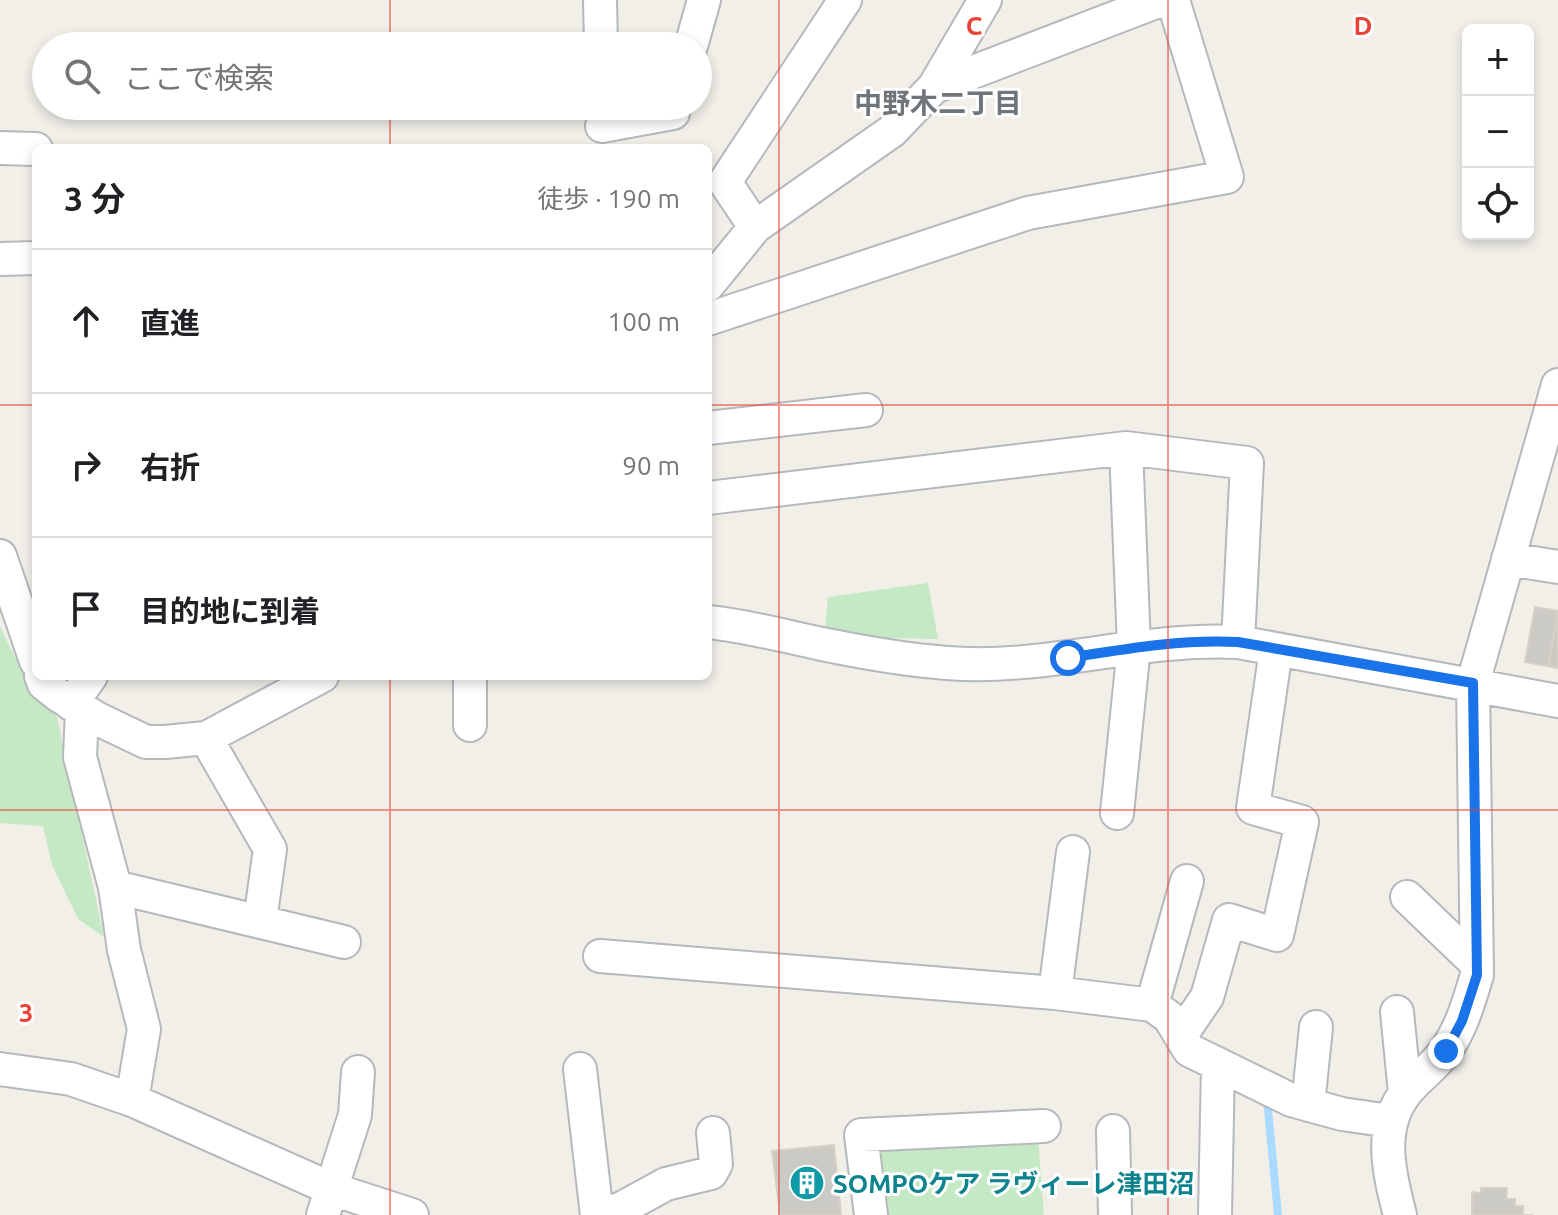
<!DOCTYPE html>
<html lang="ja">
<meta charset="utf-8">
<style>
body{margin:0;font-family:Ubuntu,"Noto Sans JP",sans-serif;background:#f6f6f6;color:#202124}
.controls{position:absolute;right:24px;top:24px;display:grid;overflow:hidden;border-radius:12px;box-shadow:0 4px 12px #0003}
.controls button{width:72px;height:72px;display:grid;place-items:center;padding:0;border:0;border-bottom:2px solid #e0e0e0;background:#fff;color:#202124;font:40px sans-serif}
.stop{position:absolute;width:24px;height:24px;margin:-18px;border:6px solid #1a73e8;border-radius:50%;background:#fff}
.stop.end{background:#1a73e8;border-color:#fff;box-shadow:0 2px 8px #0008}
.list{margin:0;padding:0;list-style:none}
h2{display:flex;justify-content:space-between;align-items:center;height:104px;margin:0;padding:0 32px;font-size:34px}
h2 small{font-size:26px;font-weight:400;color:#757577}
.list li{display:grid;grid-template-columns:52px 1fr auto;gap:24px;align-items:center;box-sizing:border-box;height:144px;padding:0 32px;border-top:2px solid #e0e0e0}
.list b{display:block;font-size:30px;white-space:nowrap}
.list em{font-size:26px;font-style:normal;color:#757577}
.icon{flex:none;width:44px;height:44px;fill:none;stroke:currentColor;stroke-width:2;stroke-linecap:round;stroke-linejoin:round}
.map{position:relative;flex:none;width:1558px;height:1215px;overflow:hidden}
.search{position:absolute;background:#fff;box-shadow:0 4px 12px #0003;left:32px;top:32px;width:680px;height:88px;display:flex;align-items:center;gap:20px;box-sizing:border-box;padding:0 28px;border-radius:44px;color:#757577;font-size:30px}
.panel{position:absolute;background:#fff;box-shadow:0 4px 12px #0003;left:32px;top:144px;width:680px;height:536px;border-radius:12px}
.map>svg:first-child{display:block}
</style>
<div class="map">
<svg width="1558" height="1215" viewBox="0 0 1558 1215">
<rect width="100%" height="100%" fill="#f1efe8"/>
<path fill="#c5e8c5" d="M928 583 938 639 884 638 825 628 828 597Z
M0 626C15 658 24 681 54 703L104 937 78 919 52 865 43 826 0 823Z
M1038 1139 1044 1215H882L871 1142Z"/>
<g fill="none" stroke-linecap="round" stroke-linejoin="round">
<path stroke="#aadaff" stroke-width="8" d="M1267 1099 1278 1215"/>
</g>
<path fill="#cccac5" stroke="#d6d1c6" stroke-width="2" d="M1535 607 1558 611 1548 666 1525 662Z
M1558 615V668L1548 666Z
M834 1145 841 1215H780L772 1151Z
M1481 1188H1507L1506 1199H1515V1206H1523V1215H1533H1472V1192L1481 1193Z"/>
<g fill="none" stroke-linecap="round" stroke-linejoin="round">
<defs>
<path id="minor" d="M600 0 601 46
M691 46 704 0
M934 87 1161 0
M602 126 673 113 674 106
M0 148 36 149
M755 227 725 182 845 0
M0 259 36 258
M708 285 755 227 892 131 934 87 985 0
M708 319 1028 213 1227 177 1173 0
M708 428 866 410
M708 498 1126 448 1247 463 1238 642
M0 556 36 661
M1508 559 1558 567
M708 622C749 626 787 637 827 645 866 653 908 660 947 663 1045 671 1140 637 1238 642L1558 701
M41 676 44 684 58 695 98 719 146 742H165L206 738 322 676
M470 676V725
M71 704 91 676
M82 710 80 757 115 887 124 950 144 1029 132 1100
M206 738 270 849 260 921
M1117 813 1134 647 1126 448
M115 887 344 942
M1407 897 1477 964
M600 956 1055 993 1152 1005 1169 1017 1189 1050 1273 1091 1291 1100 1342 1114 1390 1121
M1055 993 1073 852
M1152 1005 1187 881
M1397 1012 1405 1093
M1181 1035 1207 997 1229 920 1277 935 1302 822 1253 808 1276 650
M0 1069 71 1079 132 1100 332 1189 412 1215
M580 1069 597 1215
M1308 1105 1316 1027
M1113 1131 1115 1215
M323 1215 355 1115 358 1072
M602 1215 622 1208 666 1184 711 1173 716 1164 713 1133
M871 1215 861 1135 1044 1126
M1215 1215 1218 1064
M1400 1215C1389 1173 1377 1126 1408 1090 1420 1076 1436 1065 1446 1050 1462 1027 1469 1001 1477 975L1473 683 1558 385"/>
</defs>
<use href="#minor" stroke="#b5b8bc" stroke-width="36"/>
<use href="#minor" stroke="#fff" stroke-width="32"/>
</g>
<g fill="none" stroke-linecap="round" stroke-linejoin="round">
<path stroke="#1a73e8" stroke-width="10" d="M1068 658C1125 649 1181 639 1238 642L1473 683 1477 975 1462 1021 1446 1051"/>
</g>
<path fill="none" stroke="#ea4335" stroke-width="2" stroke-opacity="0.55" d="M390 0V46M779 0V1215M1168 0V1215M390 106V148M0 405H36M708 405H1558M390 676V1215M0 810H1558"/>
<defs>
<symbol id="building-disc" viewBox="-11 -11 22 22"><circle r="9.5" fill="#0f9aa8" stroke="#fff"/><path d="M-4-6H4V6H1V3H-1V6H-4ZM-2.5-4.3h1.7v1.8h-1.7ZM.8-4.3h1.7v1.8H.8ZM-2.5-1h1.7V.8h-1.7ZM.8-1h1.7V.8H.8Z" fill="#fff"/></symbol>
</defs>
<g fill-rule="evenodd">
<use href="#building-disc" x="787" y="1163" width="40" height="40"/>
</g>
<g text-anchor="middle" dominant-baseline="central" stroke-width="6" stroke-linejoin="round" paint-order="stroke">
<g font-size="26" font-weight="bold" fill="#0d838f" stroke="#fff" text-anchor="start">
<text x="833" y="1183">SOMPOケア ラヴィーレ津田沼</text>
</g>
<g font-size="28" font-weight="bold" fill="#70757a" stroke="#fff">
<text x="938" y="102">中野木二丁目</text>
</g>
</g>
<g font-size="26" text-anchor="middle" font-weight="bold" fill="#ea4335" stroke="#fff" stroke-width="6" stroke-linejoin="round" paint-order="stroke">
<text x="974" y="35">C</text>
<text x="1363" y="35">D</text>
<text x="26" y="1022">3</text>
</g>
</svg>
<div class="controls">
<button>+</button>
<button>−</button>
<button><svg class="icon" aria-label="locate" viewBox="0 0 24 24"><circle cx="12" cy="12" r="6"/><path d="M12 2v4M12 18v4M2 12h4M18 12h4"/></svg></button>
</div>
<div class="stop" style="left:1068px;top:658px"></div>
<div class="stop end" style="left:1446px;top:1051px"></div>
<div class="search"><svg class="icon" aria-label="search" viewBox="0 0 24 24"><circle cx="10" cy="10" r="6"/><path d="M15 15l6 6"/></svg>ここで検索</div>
<section class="panel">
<h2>3 分<small>徒歩 · 190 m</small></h2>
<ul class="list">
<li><svg class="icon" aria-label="ahead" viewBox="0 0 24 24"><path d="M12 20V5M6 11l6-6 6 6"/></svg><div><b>直進</b></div><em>100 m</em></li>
<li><svg class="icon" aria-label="right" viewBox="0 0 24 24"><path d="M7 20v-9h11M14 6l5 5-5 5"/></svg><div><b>右折</b></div><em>90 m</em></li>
<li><svg class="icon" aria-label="arrive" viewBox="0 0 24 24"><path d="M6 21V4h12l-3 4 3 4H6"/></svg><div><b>目的地に到着</b></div></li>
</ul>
</section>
</div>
